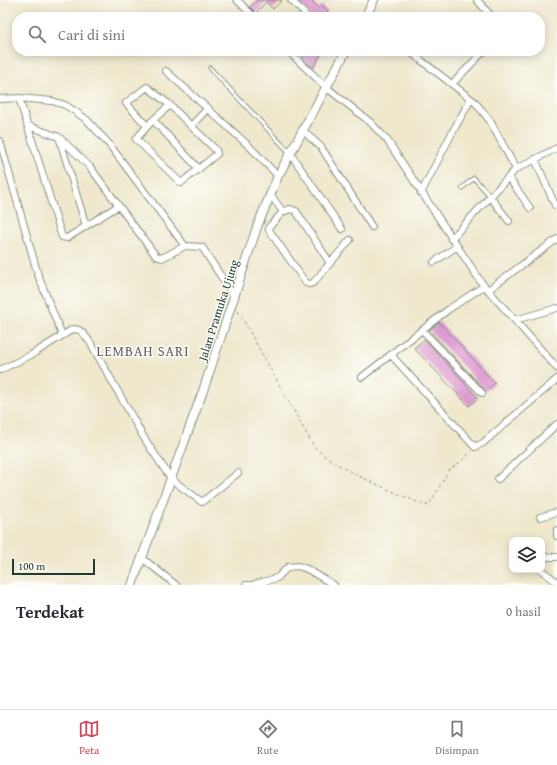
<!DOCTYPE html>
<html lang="id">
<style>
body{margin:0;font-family:"Gentium Book Plus",serif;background:#f2f2f3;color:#2b2b33}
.controls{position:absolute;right:12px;bottom:12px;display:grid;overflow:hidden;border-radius:8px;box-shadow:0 2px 10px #0003}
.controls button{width:36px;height:36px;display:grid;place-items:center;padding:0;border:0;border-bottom:1px solid #e1e1e2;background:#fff;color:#2b2b33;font:20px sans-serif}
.scale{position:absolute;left:12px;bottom:10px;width:83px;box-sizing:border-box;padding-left:4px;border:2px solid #1f3d34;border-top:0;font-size:11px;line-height:14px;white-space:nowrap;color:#1f3d34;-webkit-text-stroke:3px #fdfcf7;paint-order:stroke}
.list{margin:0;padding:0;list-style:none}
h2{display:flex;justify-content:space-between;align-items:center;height:52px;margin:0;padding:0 16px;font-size:17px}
h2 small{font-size:13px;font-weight:400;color:#7c7c81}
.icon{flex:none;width:22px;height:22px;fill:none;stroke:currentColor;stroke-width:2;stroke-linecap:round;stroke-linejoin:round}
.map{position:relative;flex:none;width:557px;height:585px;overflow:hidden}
.search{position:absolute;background:#fff;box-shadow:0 2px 10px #0003;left:12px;right:12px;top:12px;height:44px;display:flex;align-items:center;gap:10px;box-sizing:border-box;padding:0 14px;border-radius:16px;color:#7c7c81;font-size:15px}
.sheet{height:124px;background:#fff}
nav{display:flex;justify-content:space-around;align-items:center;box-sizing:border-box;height:56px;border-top:1px solid #e1e1e2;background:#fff;font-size:11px;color:#7c7c81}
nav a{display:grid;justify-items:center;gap:2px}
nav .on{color:#d1495b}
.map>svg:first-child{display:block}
</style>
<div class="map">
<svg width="557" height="585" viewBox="0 0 557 585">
<rect width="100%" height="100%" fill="#fdfcf7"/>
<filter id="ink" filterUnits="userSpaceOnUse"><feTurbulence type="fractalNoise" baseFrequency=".025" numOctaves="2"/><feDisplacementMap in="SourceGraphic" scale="8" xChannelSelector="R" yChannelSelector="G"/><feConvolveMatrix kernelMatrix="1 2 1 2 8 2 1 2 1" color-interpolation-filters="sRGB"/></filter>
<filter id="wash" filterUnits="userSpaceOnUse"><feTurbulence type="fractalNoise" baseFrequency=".012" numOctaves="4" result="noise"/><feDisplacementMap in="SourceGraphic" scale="16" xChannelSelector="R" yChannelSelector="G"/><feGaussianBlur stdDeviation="0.9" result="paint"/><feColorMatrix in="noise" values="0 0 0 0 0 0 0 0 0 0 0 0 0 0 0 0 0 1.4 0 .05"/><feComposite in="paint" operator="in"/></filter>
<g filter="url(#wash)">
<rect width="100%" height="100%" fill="#efe8cd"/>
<g id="blocks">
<path fill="#dd98d0" d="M257 0H282L273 9 266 2 256 13 250 7Z
M297 0H311L319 8 322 5 328 11 326 14 332 17H312Z
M306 51H323L313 68 302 58Z
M439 322 495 383 486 391 429 330Z
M425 339 478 398 469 406 414 348Z"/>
</g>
</g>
<g filter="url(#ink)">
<use href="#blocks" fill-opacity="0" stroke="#879280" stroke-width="1"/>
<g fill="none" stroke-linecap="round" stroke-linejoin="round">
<defs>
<path id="service" d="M210 68 290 153
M462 188 474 178 490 196"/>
<path id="minor" d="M237 0 254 17
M291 0 308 17
M477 0 492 17
M288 51 326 87 370 122 387 140 481 282 557 368
M409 51 475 102 490 121 516 169 557 148
M166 71 249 146 278 176
M453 83 484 51
M19 98 62 237 67 238 118 206
M0 99 19 98 52 101 65 105 76 112 87 120 109 144 185 246 202 247 235 298
M170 105 153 120 136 139 181 183 217 154 216 150 191 126
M153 120 199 169
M29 126 59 137 90 167 156 256 162 258 185 246
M147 126 126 103 147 87 170 105 191 126 208 108
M302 130 321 147 372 227
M59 137 86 226
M0 141 38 275 62 335
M290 153 342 229
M535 159 555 205
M509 178 530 208
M421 193 453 131 471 99
M270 194 283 212 269 227V230L306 283 310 284 313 283 350 240
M491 198 509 221
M283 212 290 209 296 211 330 263
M451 239 516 169
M434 262 456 247
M484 286 449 309 395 351 392 356 475 447 483 443 557 379
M488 290 557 239
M515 320 557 308
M422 330 482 393
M0 370 31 355 73 329C81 328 85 336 90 342L144 438 171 479 202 502 238 473
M362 377 393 353
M498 479 557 424
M540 517 557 512
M557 530V536
M142 558 176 585
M542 562 546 557H557
M541 570 557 582
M255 584 277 578 288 567 298 566 307 569 334 585
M246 585H256"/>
<path id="tertiary" d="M365 17 374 0
M132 585 204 388 257 227 278 176 346 51"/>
</defs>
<use href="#service" stroke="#879280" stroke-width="5"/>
<use href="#minor" stroke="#879280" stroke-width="8"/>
<use href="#tertiary" stroke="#879280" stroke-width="10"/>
<path stroke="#879280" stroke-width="1" stroke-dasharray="3 3" stroke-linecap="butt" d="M238 311 313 445C330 467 397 493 424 505H429L449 470 459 463 471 452"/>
<use href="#service" stroke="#fff" stroke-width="3"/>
<use href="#minor" stroke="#fff" stroke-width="6"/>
<use href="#tertiary" stroke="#fff" stroke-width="8"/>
</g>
</g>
<g text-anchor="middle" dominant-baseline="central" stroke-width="3" stroke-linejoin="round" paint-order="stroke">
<g font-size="12" fill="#1f3d34" stroke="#fdfcf7">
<text transform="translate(218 310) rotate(-72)">Jalan Pramuka Ujung</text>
</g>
<g font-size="14" letter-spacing="1" fill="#625d6b" stroke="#fdfcf7">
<text x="143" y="351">LEMBAH SARI</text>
</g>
</g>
</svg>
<div class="controls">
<button><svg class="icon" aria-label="layers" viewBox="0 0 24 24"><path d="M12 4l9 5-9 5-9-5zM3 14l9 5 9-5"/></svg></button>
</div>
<div class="scale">100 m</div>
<div class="search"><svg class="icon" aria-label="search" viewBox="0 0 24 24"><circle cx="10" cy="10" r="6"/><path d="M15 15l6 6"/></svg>Cari di sini</div>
</div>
<section class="sheet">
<h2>Terdekat<small>0 hasil</small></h2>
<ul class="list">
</ul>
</section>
<nav>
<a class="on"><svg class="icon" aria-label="map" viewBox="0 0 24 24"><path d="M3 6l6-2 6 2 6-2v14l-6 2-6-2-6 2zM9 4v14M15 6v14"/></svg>Peta</a>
<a><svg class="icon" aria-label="directions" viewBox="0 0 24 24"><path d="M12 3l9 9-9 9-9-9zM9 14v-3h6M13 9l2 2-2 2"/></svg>Rute</a>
<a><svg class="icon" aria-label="saved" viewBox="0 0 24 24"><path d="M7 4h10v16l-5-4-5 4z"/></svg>Disimpan</a>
</nav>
